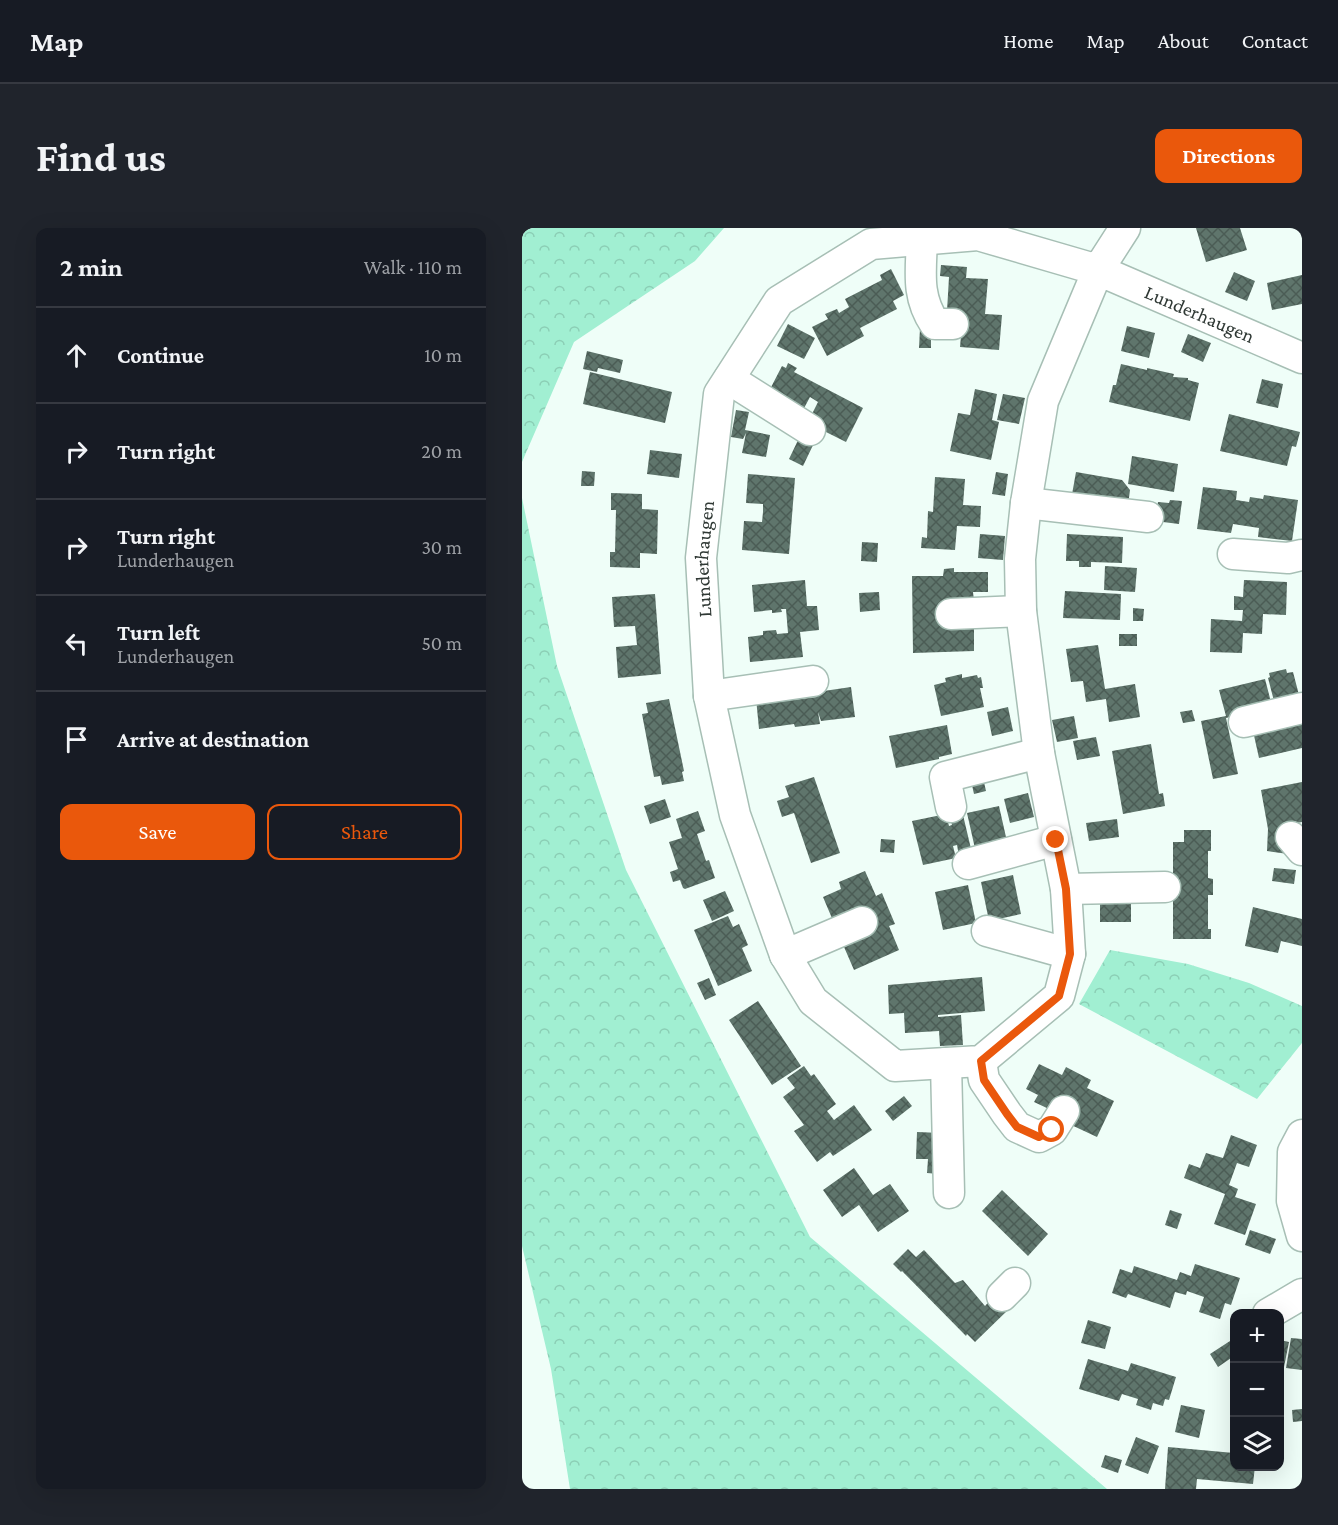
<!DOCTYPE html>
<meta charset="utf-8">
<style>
body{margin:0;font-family:"Crimson Pro",serif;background:#20242c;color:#f1f3f6}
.controls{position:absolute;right:18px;bottom:18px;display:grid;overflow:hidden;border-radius:12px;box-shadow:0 6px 24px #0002}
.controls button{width:54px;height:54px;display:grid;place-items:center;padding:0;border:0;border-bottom:2px solid #363941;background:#171b24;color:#f1f3f6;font:30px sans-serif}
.stop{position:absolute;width:18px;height:18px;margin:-14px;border:4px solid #ea580c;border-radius:50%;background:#fff}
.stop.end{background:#ea580c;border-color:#fff;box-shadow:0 2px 6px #0008}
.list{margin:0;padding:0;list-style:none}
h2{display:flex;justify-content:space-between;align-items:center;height:78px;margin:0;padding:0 24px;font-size:26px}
h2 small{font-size:20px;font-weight:400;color:#9ea1a6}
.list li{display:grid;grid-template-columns:39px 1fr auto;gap:18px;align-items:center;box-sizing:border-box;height:96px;padding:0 24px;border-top:2px solid #363941}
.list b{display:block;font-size:22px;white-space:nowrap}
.list p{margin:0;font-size:20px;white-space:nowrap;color:#9ea1a6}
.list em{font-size:20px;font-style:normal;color:#9ea1a6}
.actions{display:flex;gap:12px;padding:18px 24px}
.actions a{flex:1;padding:14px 0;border:2px solid #ea580c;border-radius:12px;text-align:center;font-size:21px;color:#ea580c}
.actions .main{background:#ea580c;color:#fff}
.icon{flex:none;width:33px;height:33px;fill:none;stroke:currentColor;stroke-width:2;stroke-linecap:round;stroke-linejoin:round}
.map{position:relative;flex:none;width:780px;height:1261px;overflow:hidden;border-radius:12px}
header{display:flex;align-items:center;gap:36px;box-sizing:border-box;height:84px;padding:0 30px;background:#171b24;border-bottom:2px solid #363941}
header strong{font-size:28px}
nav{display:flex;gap:33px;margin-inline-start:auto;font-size:21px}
.intro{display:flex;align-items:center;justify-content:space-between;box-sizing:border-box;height:144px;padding:0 36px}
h1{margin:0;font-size:42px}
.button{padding:15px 27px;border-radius:12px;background:#ea580c;color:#fff;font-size:21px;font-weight:700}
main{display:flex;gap:36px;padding:0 36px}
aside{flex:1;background:#171b24;border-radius:12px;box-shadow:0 6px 24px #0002}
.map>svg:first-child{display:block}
</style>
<header>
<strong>Map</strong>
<nav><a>Home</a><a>Map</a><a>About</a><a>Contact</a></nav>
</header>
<div class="intro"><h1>Find us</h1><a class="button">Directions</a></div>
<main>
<aside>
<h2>2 min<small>Walk · 110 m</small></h2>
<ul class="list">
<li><svg class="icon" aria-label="ahead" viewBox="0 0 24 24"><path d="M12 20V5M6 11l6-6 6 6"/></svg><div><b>Continue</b></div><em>10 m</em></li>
<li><svg class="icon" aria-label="right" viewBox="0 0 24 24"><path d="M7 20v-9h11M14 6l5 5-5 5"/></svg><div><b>Turn right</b></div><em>20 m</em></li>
<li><svg class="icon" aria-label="right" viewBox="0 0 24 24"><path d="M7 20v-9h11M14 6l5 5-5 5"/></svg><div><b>Turn right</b><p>Lunderhaugen</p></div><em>30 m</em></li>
<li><svg class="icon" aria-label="left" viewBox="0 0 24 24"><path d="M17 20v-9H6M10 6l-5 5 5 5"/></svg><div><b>Turn left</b><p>Lunderhaugen</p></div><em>50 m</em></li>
<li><svg class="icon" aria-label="arrive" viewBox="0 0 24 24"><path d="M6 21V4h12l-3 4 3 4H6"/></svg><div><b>Arrive at destination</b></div></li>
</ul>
<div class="actions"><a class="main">Save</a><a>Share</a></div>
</aside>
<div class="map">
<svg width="780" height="1261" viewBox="0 0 780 1261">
<defs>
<pattern id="forest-crowns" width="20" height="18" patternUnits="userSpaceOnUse" patternTransform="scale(1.5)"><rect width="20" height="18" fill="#a1efd2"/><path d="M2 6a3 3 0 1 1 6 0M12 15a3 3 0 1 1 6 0" fill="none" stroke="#8bceb5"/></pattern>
<pattern id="building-cross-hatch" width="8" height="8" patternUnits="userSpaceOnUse" patternTransform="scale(1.5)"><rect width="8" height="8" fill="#5f756c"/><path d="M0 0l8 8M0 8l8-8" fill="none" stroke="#4b5c55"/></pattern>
</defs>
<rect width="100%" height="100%" fill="#effef8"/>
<path fill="url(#forest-crowns)" d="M0 0H202L173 33 52 114 0 234Z
M0 270 35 438 104 642 288 1009 585 1261H48L29 1141 0 1018Z
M588 722 666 736 727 755 780 778V815L735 871 557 776Z"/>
<path fill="url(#building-cross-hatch)" d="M674 0H718L725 22 684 34Z
M419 37 445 39 444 50 466 51 463 86 480 87 477 122 438 119 441 85 425 83 427 49 418 48Z
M369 41 382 67 371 73 375 81 338 100 342 108 305 128 290 99 306 91 303 86 315 81 317 85 327 79 323 71 360 52 358 47Z
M712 44 733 53 725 73 703 64Z
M780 47V76L750 82 745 55Z
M266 96 293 110 282 131 255 118Z
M605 98 633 105 627 130 599 123Z
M398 100H409V120H397Z
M666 106 689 115 681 134 659 124Z
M65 123 101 132 98 145 76 140 75 144 61 141Z
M266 135 275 140 272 144 341 180 324 214 294 199 288 190 296 174 288 169 280 184 245 167 260 138 264 140Z
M599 136 625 142V140L652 146 651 149 666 150V152L677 155 668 193 587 174 591 157H594Z
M68 144 150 164 143 195 61 176Z
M740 151 761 156 756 180 734 175Z
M453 161 475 166 470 192 477 194 469 232 428 223 436 185 448 187Z
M481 166 503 170 497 196 475 192Z
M214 182 227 184 223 202 248 207 244 229 220 225 224 205 221 211 209 209Z
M707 186 778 204 774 219 770 218 765 238 698 223Z
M279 206 293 213 281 238 267 231Z
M128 222 160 226 157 250 125 246Z
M610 228 656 236 652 264 606 256Z
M60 243 73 244 72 258H59Z
M474 244 486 246 483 268 470 266Z
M554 244 600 252 608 262 606 277 549 272Z
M226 246 273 250 267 326 220 322 222 293 240 294 241 284V276L224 275Z
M413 249 443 251 441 277 459 278 458 299 435 298 433 322 399 320 400 309 405 310 406 283 411 284Z
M681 259 715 263 714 272 727 274 728 269 741 271 742 267 776 272 770 313 736 309 737 300 711 296 709 305 675 301Z
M89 265 120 266V281L136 282 135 326 118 325V340L88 339V324H93L94 282H89Z
M648 272 660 273 657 296 633 293 636 274 647 275Z
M458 306 483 308 481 332 456 330Z
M545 306 601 309 600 335 569 334V339H557V333H544Z
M340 314 356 315 355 334 339 333Z
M583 338 615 340 613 364 582 362Z
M432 340V344H466V364H451L452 373 419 374 420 398 452 397V423L391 425 390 348H421L422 341Z
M283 352 285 378H295L297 402 278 404 281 429 228 434 226 409 241 407V403L254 402 255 406 266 405 264 381H259L260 384 250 385V382L232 384 230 357Z
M722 352 765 354 764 387 741 386 740 406 721 405 720 425 688 424 689 391 720 393 721 382H712V368L721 369Z
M543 363 599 366 598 392 541 390Z
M357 364 358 382 338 384 337 365Z
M133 366 139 446 96 450 94 419 115 417 114 407 113 398 92 399 90 369Z
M611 380 622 381 621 393H611Z
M597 406H615V418H597Z
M576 417 583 461 613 456 618 489 587 494 584 471 564 474 561 453 549 454 544 421Z
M764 441 765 445 771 444 777 467 752 473 746 450 748 449 747 445Z
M440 446V450L455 447 456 450 459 449 461 460H458L462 479 419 488 412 457 424 454 423 450Z
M743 451 750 478 704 490 716 546 691 551 679 493 704 488 697 462Z
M329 459 333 489 299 493 296 484 298 496 273 499 272 496 237 501 234 470 269 466 270 472 295 469V464Z
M147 471 162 543 160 544 162 553 140 557 138 548 132 549 120 486 126 485 124 475Z
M486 479 491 503 470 508 465 484Z
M670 482 673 493 661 495 658 484Z
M552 488 556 510 535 514 530 492Z
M780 490V520L737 530 731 503Z
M425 497 430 526 417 529V531L374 540 367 508Z
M574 509 578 528 555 532 551 513Z
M629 516 637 566 641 565 643 578 601 586 590 523Z
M292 549 318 625 289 635 272 585 260 589 255 573 267 569 263 558Z
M461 550 464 563 452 566 449 553Z
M780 554V594L765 597 766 626 745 623 746 601 739 562Z
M506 565 512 589 488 595 482 571Z
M143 571 149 589 128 596 122 578Z
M477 578 486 618 454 625 445 585Z
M176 583 183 603 175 606 184 633 187 632 193 650 163 661 161 660 158 652 151 654 148 644 156 641 147 614 160 610 154 591Z
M424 586 427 598 430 597 428 590 441 587 450 625 437 628 435 617 431 618 434 630 401 637 390 593Z
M595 591 597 609 567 613 564 595Z
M662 602H689V623H686V650L691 651V667H686V701H689V711H651V614H662Z
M359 611 373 612 372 625 358 624Z
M752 640 774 642 772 656 750 653Z
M343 643 354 668 360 665 362 670 373 696 367 698 377 722 332 742 319 712 353 701 346 684 312 695 301 669 319 661 317 654Z
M491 647 499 686 467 693 459 654Z
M446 657 454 695 421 702 413 664Z
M203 663 212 683 190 693 181 672Z
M578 669H609V694H578Z
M731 679 780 691V718L759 713 756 725 723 718Z
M206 688 211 699 217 696 226 717 220 720 230 743 196 758 172 702Z
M460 749 463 783 416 787V789L439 787 441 817 418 818 417 803 383 805 382 785 367 786 366 757Z
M187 750 194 767 183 772 175 755Z
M236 773 279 838 250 857 207 792Z
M517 836 540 847 544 839 569 852 565 860 592 873 575 909 545 895 554 875 539 867 534 876 527 881 512 874 516 867 504 861Z
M282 838 289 848 292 846 314 876 305 883 312 892 332 877 350 902 311 928 308 924 295 934 272 903 282 897 261 869 273 860 265 850Z
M382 868 390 878 371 893 363 883Z
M395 904 419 905 417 946 405 945 406 931H394Z
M709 907 735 917 727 939 715 935 707 957 716 961 713 969 734 976 723 1007 692 996 703 966 662 950 667 936 678 940 684 925 701 930Z
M332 940 351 967 368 956 387 983 356 1004 337 977 320 989 301 962Z
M480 962 526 1006 506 1028 460 983Z
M648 982 660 986 655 1001 643 997Z
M728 1002 754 1011 748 1026 723 1017Z
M386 1021 394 1029 402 1022 433 1055 441 1052 463 1078 474 1066 488 1080 453 1114 445 1106 444 1108 380 1043 379 1044 371 1036Z
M673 1036 718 1050 709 1077 703 1075 698 1091 677 1084 682 1069 665 1063 664 1067 653 1064 648 1080 606 1066 604 1070 590 1065 598 1041 610 1045 612 1038 655 1052 658 1044 669 1048Z
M566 1092 589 1099 583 1121 559 1115Z
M769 1110 780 1111V1142L764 1140Z
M758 1112 767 1114 761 1144 758 1143Z
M708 1113 712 1119V1128L696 1139 688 1126Z
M566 1131 606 1143 609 1135 654 1149 647 1172 643 1171 641 1178 631 1175 629 1182 614 1177 616 1171 600 1166 597 1173 557 1161Z
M659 1177 683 1182 677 1210 653 1204Z
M780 1181V1193L771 1194 770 1182Z
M614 1209 637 1218 626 1246 603 1237Z
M646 1219 712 1225V1238H733L731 1256 675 1251 674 1261H643Z
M583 1227 600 1232 596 1245 579 1239Z"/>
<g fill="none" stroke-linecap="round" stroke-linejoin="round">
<defs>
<g id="minor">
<path id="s1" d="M603 0 576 42 521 173 504 275 498 331 499 383 517 525 544 661 548 726 537 768 459 833 373 838 291 773 263 727 213 587 187 468 179 330 197 166 257 73 349 16 456 7 576 42 780 130"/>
<path d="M400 11C399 43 394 68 413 96H431"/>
<path d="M207 151 288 202"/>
<path d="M504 275 626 289"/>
<path d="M711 326 766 330 780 327"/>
<path d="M429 386 499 383"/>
<path d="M187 468 291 453"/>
<path d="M722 494 780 480"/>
<path d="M429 579 423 549 517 525"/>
<path d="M769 609 780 622"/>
<path d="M446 636 534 612"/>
<path d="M544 661 643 659"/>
<path d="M465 703 548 726"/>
<path d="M263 727 340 694"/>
<path d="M459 833 462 852 485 886 495 899 517 909 530 902 542 883"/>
<path d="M424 835 427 965"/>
<path d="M780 907 771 924 770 973 780 1008"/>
<path d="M480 1068 493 1055"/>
<path d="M746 1086 780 1066"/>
</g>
</defs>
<use href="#minor" stroke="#a7bfb5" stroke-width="33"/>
<use href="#minor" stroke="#fff" stroke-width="30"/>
</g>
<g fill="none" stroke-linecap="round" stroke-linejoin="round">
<path stroke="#ea580c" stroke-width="8" d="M530 902 517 909 495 899 485 886 462 852 459 833 537 768 548 726 544 661 534 612"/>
</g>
<g text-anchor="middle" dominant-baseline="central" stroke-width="6" stroke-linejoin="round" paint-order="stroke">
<g font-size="20" fill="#303935" stroke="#fff">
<text stroke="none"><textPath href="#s1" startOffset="2276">Lunderhaugen</textPath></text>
<text stroke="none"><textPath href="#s1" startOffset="1548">Lunderhaugen</textPath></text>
</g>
</g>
</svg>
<div class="controls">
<button>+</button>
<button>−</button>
<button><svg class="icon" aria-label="layers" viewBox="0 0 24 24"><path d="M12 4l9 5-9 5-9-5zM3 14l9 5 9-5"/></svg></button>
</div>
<div class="stop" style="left:530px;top:902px"></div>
<div class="stop end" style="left:534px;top:612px"></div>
</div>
</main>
